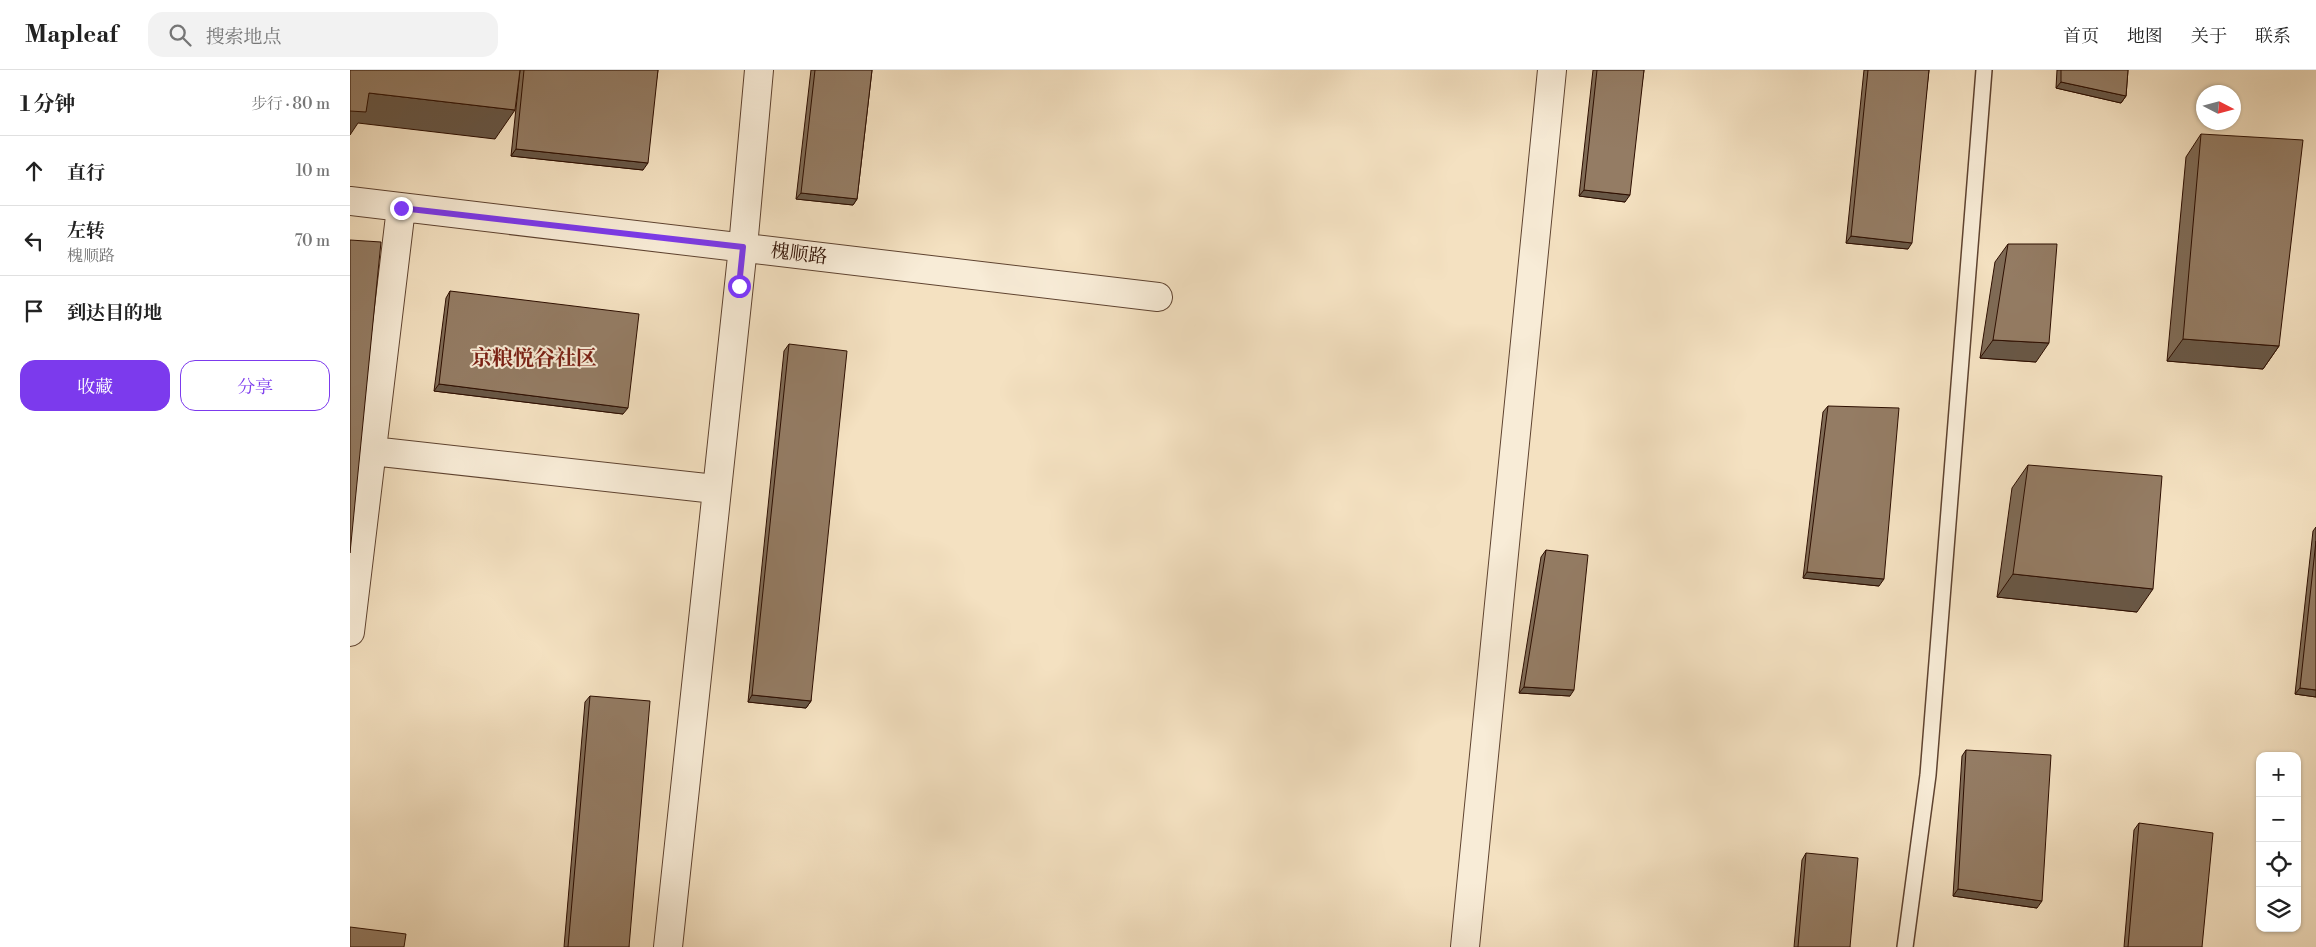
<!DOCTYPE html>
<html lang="zh">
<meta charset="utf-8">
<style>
body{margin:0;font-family:"Libre Bodoni","Noto Serif SC",serif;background:#f2f2f2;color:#222}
.controls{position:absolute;right:15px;bottom:15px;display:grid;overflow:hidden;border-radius:10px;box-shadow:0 1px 4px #0004}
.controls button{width:45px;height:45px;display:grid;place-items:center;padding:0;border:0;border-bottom:1px solid #e0e0e0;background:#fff;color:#222;font:25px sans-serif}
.compass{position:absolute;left:1846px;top:15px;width:45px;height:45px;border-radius:50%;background:#fff;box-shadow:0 1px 4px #0004;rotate:96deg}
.stop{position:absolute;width:15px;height:15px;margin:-11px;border:4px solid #7c3aed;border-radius:50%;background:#fff}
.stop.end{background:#7c3aed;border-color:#fff;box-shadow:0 1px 5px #0008}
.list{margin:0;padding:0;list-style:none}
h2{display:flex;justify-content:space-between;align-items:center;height:65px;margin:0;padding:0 20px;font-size:21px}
h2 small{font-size:16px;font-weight:400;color:#767676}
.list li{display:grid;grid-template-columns:32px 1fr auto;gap:15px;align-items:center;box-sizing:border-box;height:70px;padding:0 20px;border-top:1px solid #e0e0e0}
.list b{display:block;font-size:19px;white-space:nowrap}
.list p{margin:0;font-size:16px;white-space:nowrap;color:#767676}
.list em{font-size:16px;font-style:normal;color:#767676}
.actions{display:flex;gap:10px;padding:15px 20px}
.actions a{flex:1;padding:11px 0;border:1px solid #7c3aed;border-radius:15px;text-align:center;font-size:18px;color:#7c3aed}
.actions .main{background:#7c3aed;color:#fff}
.icon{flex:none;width:28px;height:28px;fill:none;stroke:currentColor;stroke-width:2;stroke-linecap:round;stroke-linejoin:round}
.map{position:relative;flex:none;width:1966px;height:877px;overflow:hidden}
header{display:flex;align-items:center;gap:30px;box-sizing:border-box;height:70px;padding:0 25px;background:#fff;border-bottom:1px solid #e0e0e0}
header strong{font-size:24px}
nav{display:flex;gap:28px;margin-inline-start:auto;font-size:18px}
.search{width:350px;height:45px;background:#f2f2f2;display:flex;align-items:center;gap:12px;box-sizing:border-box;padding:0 18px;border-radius:15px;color:#767676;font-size:19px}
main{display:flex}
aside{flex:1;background:#fff}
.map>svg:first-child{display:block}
</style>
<header>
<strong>Mapleaf</strong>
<div class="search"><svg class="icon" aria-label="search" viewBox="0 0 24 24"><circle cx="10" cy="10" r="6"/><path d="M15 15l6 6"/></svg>搜索地点</div>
<nav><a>首页</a><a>地图</a><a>关于</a><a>联系</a></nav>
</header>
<main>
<aside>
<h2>1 分钟<small>步行 · 80 m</small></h2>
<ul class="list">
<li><svg class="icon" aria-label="ahead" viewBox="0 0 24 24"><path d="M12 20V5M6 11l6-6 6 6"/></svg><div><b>直行</b></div><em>10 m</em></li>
<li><svg class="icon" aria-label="left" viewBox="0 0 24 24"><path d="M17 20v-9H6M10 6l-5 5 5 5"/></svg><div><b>左转</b><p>槐顺路</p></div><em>70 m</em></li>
<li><svg class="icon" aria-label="arrive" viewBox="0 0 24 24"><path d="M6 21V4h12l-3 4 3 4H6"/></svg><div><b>到达目的地</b></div></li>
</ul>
<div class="actions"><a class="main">收藏</a><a>分享</a></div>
</aside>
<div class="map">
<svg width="1966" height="877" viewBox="0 0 1966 877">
<rect width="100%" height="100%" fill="#f4e1c1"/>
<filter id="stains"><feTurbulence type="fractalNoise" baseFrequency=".004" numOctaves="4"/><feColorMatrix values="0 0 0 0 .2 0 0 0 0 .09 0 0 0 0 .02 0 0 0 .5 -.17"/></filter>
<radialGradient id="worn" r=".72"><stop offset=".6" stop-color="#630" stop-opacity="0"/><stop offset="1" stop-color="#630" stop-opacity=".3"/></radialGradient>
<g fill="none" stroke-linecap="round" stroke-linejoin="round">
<defs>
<path id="service" d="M1555 877 1578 705 1634 0"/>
<path id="minor" d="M0 131 808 227
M22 381 365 419
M0 562 51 138
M318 877 393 177 409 0
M1115 877 1202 0"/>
</defs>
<use href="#service" stroke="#5f4330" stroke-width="18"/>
<use href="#minor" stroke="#5f4330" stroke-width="30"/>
<use href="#service" stroke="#f8ecd7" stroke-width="15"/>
<use href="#minor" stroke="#f8ecd7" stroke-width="28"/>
</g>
<path fill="#7f6b56" stroke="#2d0e00" d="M170 0H308L293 100 161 86Z
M461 0H522L507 129 503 135 446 129Z
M1243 0H1294L1275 132 1229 126Z
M1514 0H1579L1558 179 1496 173Z
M1707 0H1778L1776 26 1771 33 1706 18Z
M1851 64 1929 276 1913 299 1817 291 1836 87Z
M1658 174 1686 292 1630 288 1645 192Z
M100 221 273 344 84 321 96 228Z
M439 274 461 631 456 638 398 632 434 281Z
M1478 336 1529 516 1453 508 1473 342Z
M1678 395 1787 542 1647 527 1662 418Z
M1966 457V627L1945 624 1963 461Z
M1196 480 1220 626 1169 623 1191 487Z
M240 626 279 877H214L235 632Z
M1616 680 1687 838 1603 826 1612 686Z
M1789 753 1852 877H1774L1784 760Z
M1456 783 1500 877H1444L1452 790Z"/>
<path fill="#685746" stroke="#2d0e00" d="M1711 12 1776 26 1771 33 1706 18Z
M19 23 165 40 145 69 8 53 0 65V41Z
M166 79 298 93 293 100 161 86Z
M1234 120 1280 125 1275 132 1229 126Z
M451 123 507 129 503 135 446 129Z
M1501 166 1562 173 1558 179 1496 173Z
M1833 269 1929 276 1913 299 1817 291Z
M1643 270 1699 273 1686 292 1630 288Z
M89 314 278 338 273 344 84 321Z
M1457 502 1534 509 1529 516 1453 508Z
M1663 504 1803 519 1787 542 1647 527Z
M1174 617 1224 620 1220 626 1169 623Z
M1950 618 1966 620V627L1945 624Z
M402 625 461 631 456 638 398 632Z
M1608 819 1692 831 1687 838 1603 826Z"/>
<path fill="#947c64" stroke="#2d0e00" d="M0 0H170L165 40 19 23 16 42 0 41Z
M174 0H308L298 93 166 79Z
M465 0H522L507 129 451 123Z
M1247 0H1294L1280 125 1234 120Z
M1518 0H1579L1562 173 1501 166Z
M1711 0H1778L1776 26 1711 12Z
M1851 64 1953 70 1929 276 1833 269Z
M0 170 31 172 0 483Z
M1658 174H1707L1699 273 1643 270Z
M100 221 289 244 278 338 89 314Z
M439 274 497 281 461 631 402 625Z
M1478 336 1549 338 1534 509 1457 502Z
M1678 395 1812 406 1803 519 1663 504Z
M1966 471V620L1950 618Z
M1196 480 1238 485 1224 620 1174 617Z
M240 626 300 631 279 877H218Z
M1616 680 1701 685 1692 831 1608 819Z
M1789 753 1863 763 1852 877H1778Z
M1456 783 1508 788 1500 877H1448Z
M0 857 56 864 54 877H0Z"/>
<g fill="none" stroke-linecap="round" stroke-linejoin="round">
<path stroke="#7c3aed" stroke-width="6" d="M51 138 393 177 389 216"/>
</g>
<g text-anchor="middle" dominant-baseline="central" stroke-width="4" stroke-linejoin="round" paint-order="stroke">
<g font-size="19" fill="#2d0e00" stroke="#f8ecd7">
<text transform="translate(449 184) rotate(7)">槐顺路</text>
</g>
<g font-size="21" font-weight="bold" fill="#7a1f14" stroke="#f8ecd7">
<text x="184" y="289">京粮悦谷社区</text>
</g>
</g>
<rect width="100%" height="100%" filter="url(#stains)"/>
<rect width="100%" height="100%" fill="url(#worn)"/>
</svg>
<div class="controls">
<button>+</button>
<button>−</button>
<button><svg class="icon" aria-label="locate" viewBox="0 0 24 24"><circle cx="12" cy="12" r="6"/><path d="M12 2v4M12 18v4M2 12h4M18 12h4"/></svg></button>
<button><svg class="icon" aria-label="layers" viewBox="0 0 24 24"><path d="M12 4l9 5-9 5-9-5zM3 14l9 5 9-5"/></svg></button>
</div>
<svg class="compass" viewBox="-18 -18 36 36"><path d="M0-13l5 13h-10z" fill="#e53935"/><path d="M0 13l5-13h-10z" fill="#767676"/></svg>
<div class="stop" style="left:389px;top:216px"></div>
<div class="stop end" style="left:51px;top:138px"></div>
</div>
</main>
